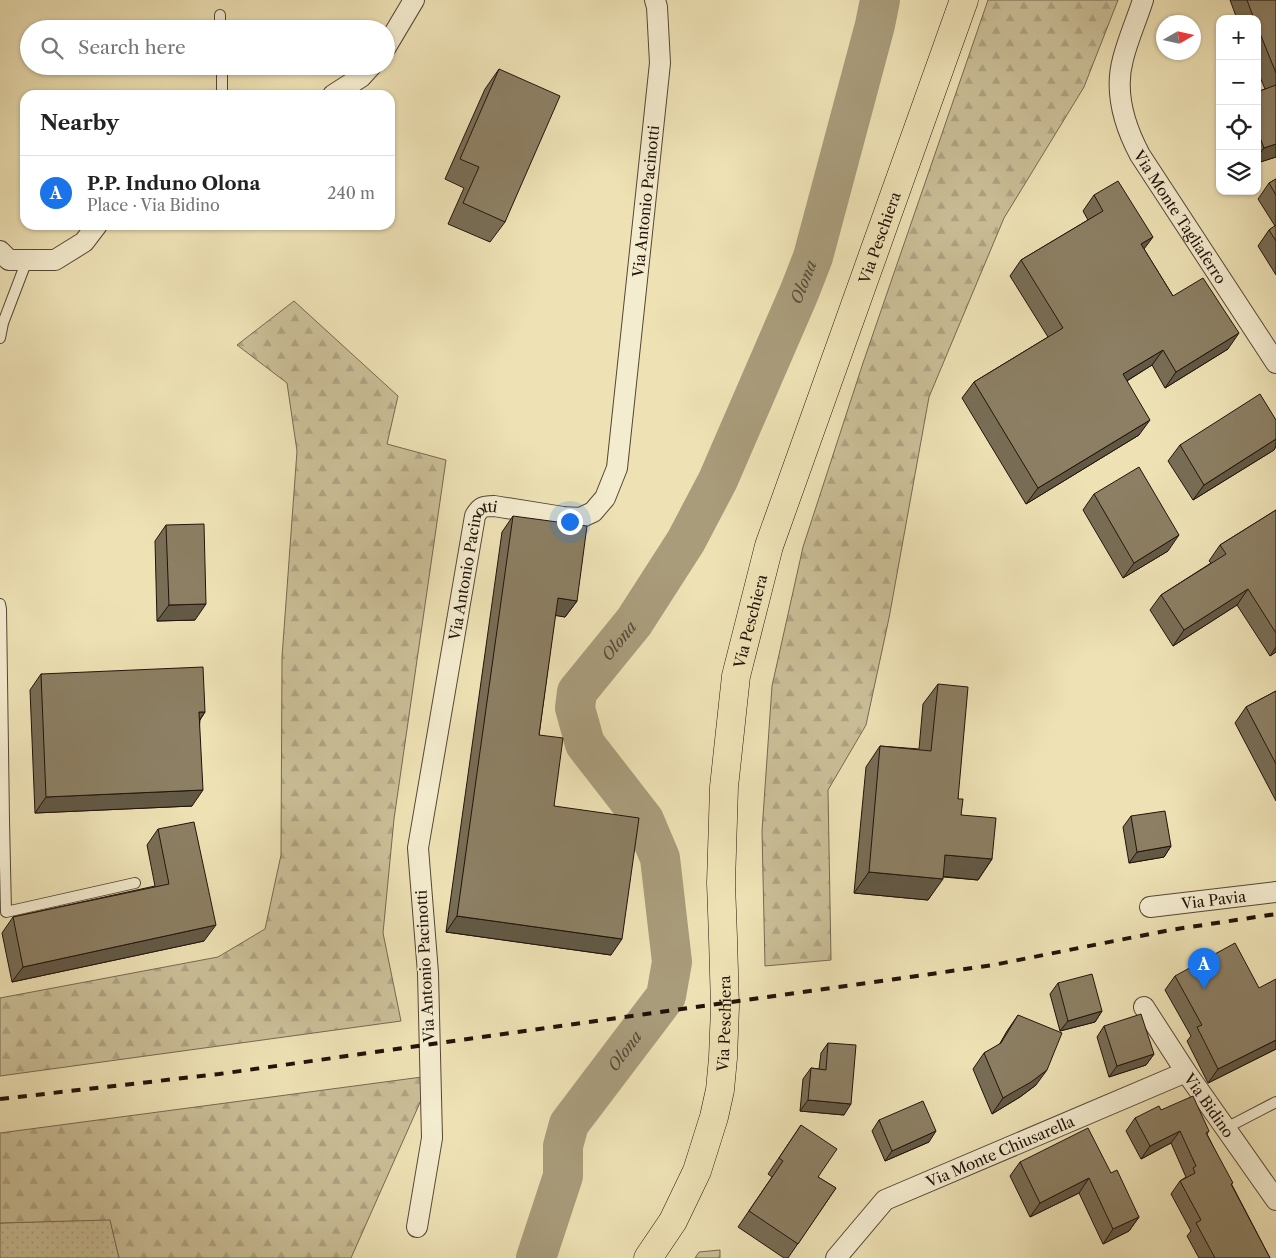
<!DOCTYPE html>
<meta charset="utf-8">
<style>
body{margin:0;font-family:"Libre Caslon Text",serif;background:#f6f6f6;color:#222}
.controls{position:absolute;right:15px;top:15px;display:grid;overflow:hidden;border-radius:10px;box-shadow:0 1px 4px #0004}
.controls button{width:45px;height:45px;display:grid;place-items:center;padding:0;border:0;border-bottom:1px solid #e0e0e0;background:#fff;color:#222;font:25px sans-serif}
.compass{position:absolute;left:1156px;top:15px;width:45px;height:45px;border-radius:50%;background:#fff;box-shadow:0 1px 4px #0004;rotate:81deg}
.you{position:absolute;left:569px;top:521px;width:18px;height:18px;margin:-12px;border:4px solid #fff;border-radius:50%;background:#1a73e8;box-shadow:0 0 0 8px #1a73e833}
.badge{display:grid;place-items:center;width:32px;height:32px;border-radius:50%;background:#1a73e8;color:#fff;font-size:16px;font-weight:700}
.pin{position:absolute;translate:-50% -41px;filter:drop-shadow(0 1px 2px #0008)}
.pin::after{content:'';position:absolute;top:26px;width:18px;height:15px;background:inherit;clip-path:polygon(0 0,100% 0,50% 100%)}
.list{margin:0;padding:0;list-style:none}
h2{display:flex;justify-content:space-between;align-items:center;height:65px;margin:0;padding:0 20px;font-size:21px}
h2 small{font-size:16px;font-weight:400;color:#767676}
.list li{display:grid;grid-template-columns:32px 1fr auto;gap:15px;align-items:center;box-sizing:border-box;height:75px;padding:0 20px;border-top:1px solid #e0e0e0}
.list b{display:block;font-size:19px;white-space:nowrap}
.list p{margin:0;font-size:16px;white-space:nowrap;color:#767676}
.list em{font-size:16px;font-style:normal;color:#767676}
.icon{flex:none;width:28px;height:28px;fill:none;stroke:currentColor;stroke-width:2;stroke-linecap:round;stroke-linejoin:round}
.map{position:relative;flex:none;width:1276px;height:1258px;overflow:hidden}
.search{position:absolute;background:#fff;box-shadow:0 1px 4px #0004;left:20px;top:20px;width:375px;height:55px;display:flex;align-items:center;gap:12px;box-sizing:border-box;padding:0 18px;border-radius:28px;color:#767676;font-size:19px}
.panel{position:absolute;background:#fff;box-shadow:0 1px 4px #0004;left:20px;top:90px;width:375px;height:140px;border-radius:15px}
.map>svg:first-child{display:block}
</style>
<div class="map">
<svg width="1276" height="1258" viewBox="0 0 1276 1258">
<defs>
<pattern id="grass-dots" width="8" height="8" patternUnits="userSpaceOnUse" patternTransform="scale(1.25)"><rect width="8" height="8" fill="#cbbf98"/><path d="M2 2h.1M6 6h.1" fill="none" stroke="#aea382" stroke-width="1.8" stroke-linecap="round"/></pattern>
<pattern id="forest-firs" width="22" height="20" patternUnits="userSpaceOnUse" patternTransform="scale(1.25)"><rect width="22" height="20" fill="#cbbf98"/><path d="M5 1l3.5 6h-7zM16 11l3.5 6h-7z" fill="#aea382"/></pattern>
</defs>
<rect width="100%" height="100%" fill="#eee2b5"/>
<filter id="stains"><feTurbulence type="fractalNoise" baseFrequency=".004" numOctaves="4"/><feColorMatrix values="0 0 0 0 .2 0 0 0 0 .09 0 0 0 0 .02 0 0 0 .5 -.17"/></filter>
<radialGradient id="worn" r=".72"><stop offset=".6" stop-color="#630" stop-opacity="0"/><stop offset="1" stop-color="#630" stop-opacity=".3"/></radialGradient>
<path fill="url(#grass-dots)" stroke="#766952" d="M110 1219 119 1258H0V1223Z"/>
<path fill="url(#forest-firs)" stroke="#766952" d="M988 0H1118L1084 87 1004 218 929 397 889 618 866 725 828 790 831 960 765 966 762 831 772 686 803 547 863 363Z
M294 301 398 396 387 444 446 460 394 819 383 933 401 1021 0 1076V998L218 957 265 929 281 855 282 657 297 451 287 383 237 345Z
M422 1077V1098L351 1258H119L110 1220 0 1223V1133Z
M720 1250V1258H695L699 1252Z"/>
<g fill="none" stroke-linecap="round" stroke-linejoin="round">
<path stroke="#a99c7b" stroke-width="40" id="s1" d="M536 1258 563 1176V1146L569 1124 666 996 672 962 660 858 644 820 585 744 575 708 577 692 634 622 686 541 718 480 799 293 813 257 875 25 880 0"/>
<defs>
<path id="service" d="M220 15V29
M222 66V95
M0 338 3 323 27 260
M0 604 1 609 4 820 6 912 135 883
M1226 1128 1276 1102"/>
<g id="minor">
<path id="s2" d="M1143 0C1137 19 1128 39 1123 59 1114 92 1124 125 1140 155L1276 363"/>
<path d="M386 47 414 0"/>
<path d="M333 95 361 77 371 66"/>
<path d="M0 251 9 260H55L84 242 97 225"/>
<path id="s3" d="M1150 907 1276 892"/>
<path id="s4" d="M1144 1007 1186 1072 1276 1200"/>
<path id="s5" d="M417 1227 432 1138 428 973 418 848 475 516C480 507 483 506 494 506L563 517 580 518 593 512 605 498 617 468 660 63 657 7 655 0"/>
<path id="s6" d="M836 1258 885 1200 1186 1072"/>
</g>
<g id="primary">
<path id="s7" d="M648 1258 673 1221 697 1171 714 1117 720 1090 723 1058 725 1007 723 938 721 883 724 787 736 676 769 546 964 0"/>
</g>
</defs>
<use href="#service" stroke="#554736" stroke-width="12"/>
<use href="#minor" stroke="#554736" stroke-width="22"/>
<use href="#primary" stroke="#22130b" stroke-width="29"/>
<use href="#service" stroke="#f4eccf" stroke-width="10"/>
<use href="#minor" stroke="#f4eccf" stroke-width="20"/>
<use href="#primary" stroke="#eee2b5" stroke-width="28"/>
<path stroke="#22130b" stroke-width="4" stroke-dasharray="9 9" stroke-linecap="butt" d="M0 1099 219 1074 896 979 993 965 1170 930 1276 914"/>
</g>
<path fill="#786d55" stroke="#22130b" d="M1230 0H1276V157L1257 163V92L1265 89 1257 70V19H1237Z
M499 69 505 222 490 242 448 224 464 188 445 179 485 89Z
M1276 179V275L1258 246 1269 230 1275 226 1258 199 1269 183Z
M1094 195 1144 249 1173 296 1228 349 1165 388 1152 365 1127 381 1139 435 1026 504 962 398 974 382 1048 337 1010 276 1021 260 1088 220 1083 211Z
M1276 420V446L1274 450 1193 500 1168 461 1180 445Z
M1094 494 1168 551 1123 578 1083 510Z
M1276 510V652L1270 656 1237 605 1173 646 1150 610 1161 595 1211 563 1209 561 1220 545Z
M513 516 577 601 565 617 555 615 539 735 554 806 611 955 446 932 502 532Z
M166 525 195 620 157 621 155 541Z
M41 674 205 712 200 720 192 806 35 813 30 690Z
M938 684 961 815 992 859 978 880 943 877 928 900 854 893 866 767 880 746 919 749 923 704Z
M1276 691V801L1235 723 1246 707Z
M1131 816 1171 846 1164 857 1129 863 1123 827Z
M158 829 204 941 12 982 2 933 13 917 155 886 147 845Z
M1175 976 1259 988 1276 1049 1208 1083 1187 1041 1191 1036 1165 990Z
M1058 983 1102 1011 1095 1022 1060 1031 1050 994Z
M1018 1015 1036 1085 1020 1097 992 1114 973 1069 984 1053 999 1045 1007 1031Z
M1104 1026 1154 1054 1146 1065 1109 1077 1097 1037Z
M828 1043 844 1115 800 1111 803 1079 811 1068 819 1069 821 1053Z
M1161 1110 1209 1131 1207 1134 1232 1185 1270 1258H1199L1187 1236 1191 1231 1171 1194 1180 1181 1186 1177 1171 1143 1141 1159 1126 1131 1135 1118Z
M879 1120 929 1142 885 1161 872 1131Z
M801 1125 818 1177 836 1188 788 1258H784L738 1227 772 1177 768 1174Z
M1020 1162 1111 1173 1139 1217 1129 1231 1103 1244 1079 1193 1030 1217 1010 1176Z"/>
<path fill="#625945" stroke="#22130b" d="M1276 144V157L1257 163V158L1264 148Z
M1153 237 1141 253V244Z
M1239 333 1228 349 1165 388 1176 372Z
M1163 350 1152 365 1112 390 1123 374Z
M1150 420 1139 435 1026 504 1038 488Z
M1276 439V446L1274 450 1193 500 1204 485Z
M1179 535 1168 551 1123 578 1134 563Z
M1248 589 1237 605 1173 646 1184 630Z
M558 598 577 601 565 617 546 614Z
M206 604 195 620 157 621 169 605Z
M1276 647V652L1270 656Z
M199 712H205L194 728Z
M203 790 192 806 35 813 46 797Z
M1171 846 1164 857 1129 863 1137 852Z
M945 855 992 859 978 880 930 875Z
M869 872 943 879 928 900 854 893Z
M457 916 622 939 611 955 446 932Z
M216 925 204 941 12 982 23 967Z
M1102 1011 1095 1022 1060 1031 1068 1021Z
M1276 1040V1049L1208 1083 1218 1069Z
M1154 1054 1146 1065 1109 1077 1117 1066Z
M1047 1070 1036 1085 1020 1097 992 1114 1003 1098Z
M808 1100 851 1104 844 1115 800 1111Z
M936 1131 929 1142 885 1161 892 1151Z
M1180 1131 1171 1143 1141 1159 1150 1146Z
M1089 1178 1079 1193 1030 1217 1040 1203Z
M1139 1217 1129 1231 1103 1244 1113 1229Z"/>
<path fill="#8c7f63" stroke="#22130b" d="M1247 0H1276V73L1257 26V19H1254Z
M499 69 560 96 505 222 463 203 479 167 460 159Z
M1276 85V144L1264 148 1257 130V92Z
M1276 179V195L1269 183Z
M1118 181 1153 237 1141 244 1173 296 1203 278 1239 333 1176 372 1163 350 1123 374 1150 420 1038 488 974 382 1063 328 1021 260 1103 211 1094 195Z
M1276 225V241L1269 230Z
M1260 394 1276 420V439L1204 485 1180 445Z
M1139 467 1179 535 1134 563 1094 494Z
M1276 510V633L1248 589 1184 630 1161 595 1226 554 1220 545Z
M513 516 587 526 577 601 558 598 539 735 563 738 554 806 639 818 622 939 457 916Z
M204 524 206 604 169 605 166 525Z
M203 667 205 712H199L203 790 46 797 41 674Z
M938 684 968 687 958 799H963L961 815 996 818 992 859 945 855 943 879 869 872 880 746 931 751Z
M1276 691V764L1246 707Z
M1165 811 1171 846 1137 852 1131 816Z
M194 822 216 925 23 967 13 917 169 884 158 829Z
M1235 943 1259 988 1276 979V1040L1218 1069 1197 1027 1202 1025 1175 976Z
M1092 974 1102 1011 1068 1021 1058 983Z
M1141 1014 1154 1054 1117 1066 1104 1026Z
M1018 1015 1062 1033 1047 1070 1031 1082 1003 1098 984 1053 1001 1043Z
M828 1043 856 1045 851 1104 808 1100 811 1068 826 1070Z
M1193 1096 1209 1131 1206 1133 1233 1183 1231 1184 1270 1258H1215L1196 1223 1201 1220 1180 1181 1195 1173 1193 1168 1196 1166 1180 1131 1150 1146 1135 1118 1159 1106 1161 1110Z
M923 1101 936 1131 892 1151 879 1120Z
M801 1125 837 1149 818 1177 836 1188 798 1244 749 1211 783 1161 779 1158Z
M1088 1128 1111 1173 1117 1170 1139 1217 1113 1229 1089 1178 1040 1203 1020 1162Z"/>
<g text-anchor="middle" dominant-baseline="central" stroke-width="4" stroke-linejoin="round" paint-order="stroke">
<g font-size="15" fill="#22130b" stroke="#f4eccf">
<text stroke="none"><textPath href="#s5" startOffset="1161">Via Antonio Pacinotti</textPath></text>
<text stroke="none"><textPath href="#s2" startOffset="236">Via Monte Tagliaferro</textPath></text>
<text stroke="none"><textPath href="#s7" startOffset="1061">Via Peschiera</textPath></text>
<text stroke="none"><textPath href="#s5" startOffset="668">Via Antonio Pacinotti</textPath></text>
<text stroke="none"><textPath href="#s7" startOffset="656">Via Peschiera</textPath></text>
<text stroke="none"><textPath href="#s3" startOffset="64">Via Pavia</textPath></text>
<text transform="translate(425 966) rotate(-93)">Via Antonio Pacinotti</text>
<text stroke="none"><textPath href="#s7" startOffset="251">Via Peschiera</textPath></text>
<text stroke="none"><textPath href="#s4" startOffset="118">Via Bidino</textPath></text>
<text stroke="none"><textPath href="#s6" startOffset="201">Via Monte Chiusarella</textPath></text>
</g>
<g font-size="16" font-style="italic" fill="#584a38" stroke="#f4eccf">
<text stroke="none"><textPath href="#s1" startOffset="1101">Olona</textPath></text>
<text stroke="none"><textPath href="#s1" startOffset="696">Olona</textPath></text>
<text stroke="none"><textPath href="#s1" startOffset="231">Olona</textPath></text>
</g>
</g>
<rect width="100%" height="100%" filter="url(#stains)"/>
<rect width="100%" height="100%" fill="url(#worn)"/>
</svg>
<div class="controls">
<button>+</button>
<button>−</button>
<button><svg class="icon" aria-label="locate" viewBox="0 0 24 24"><circle cx="12" cy="12" r="6"/><path d="M12 2v4M12 18v4M2 12h4M18 12h4"/></svg></button>
<button><svg class="icon" aria-label="layers" viewBox="0 0 24 24"><path d="M12 4l9 5-9 5-9-5zM3 14l9 5 9-5"/></svg></button>
</div>
<svg class="compass" viewBox="-18 -18 36 36"><path d="M0-13l5 13h-10z" fill="#e53935"/><path d="M0 13l5-13h-10z" fill="#767676"/></svg>
<div class="you"></div>
<div class="pin badge" style="left:1204px;top:989px">A</div>
<div class="search"><svg class="icon" aria-label="search" viewBox="0 0 24 24"><circle cx="10" cy="10" r="6"/><path d="M15 15l6 6"/></svg>Search here</div>
<section class="panel">
<h2>Nearby<small></small></h2>
<ul class="list">
<li><span class="badge">A</span><div><b>P.P. Induno Olona</b><p>Place · Via Bidino</p></div><em>240 m</em></li>
</ul>
</section>
</div>
